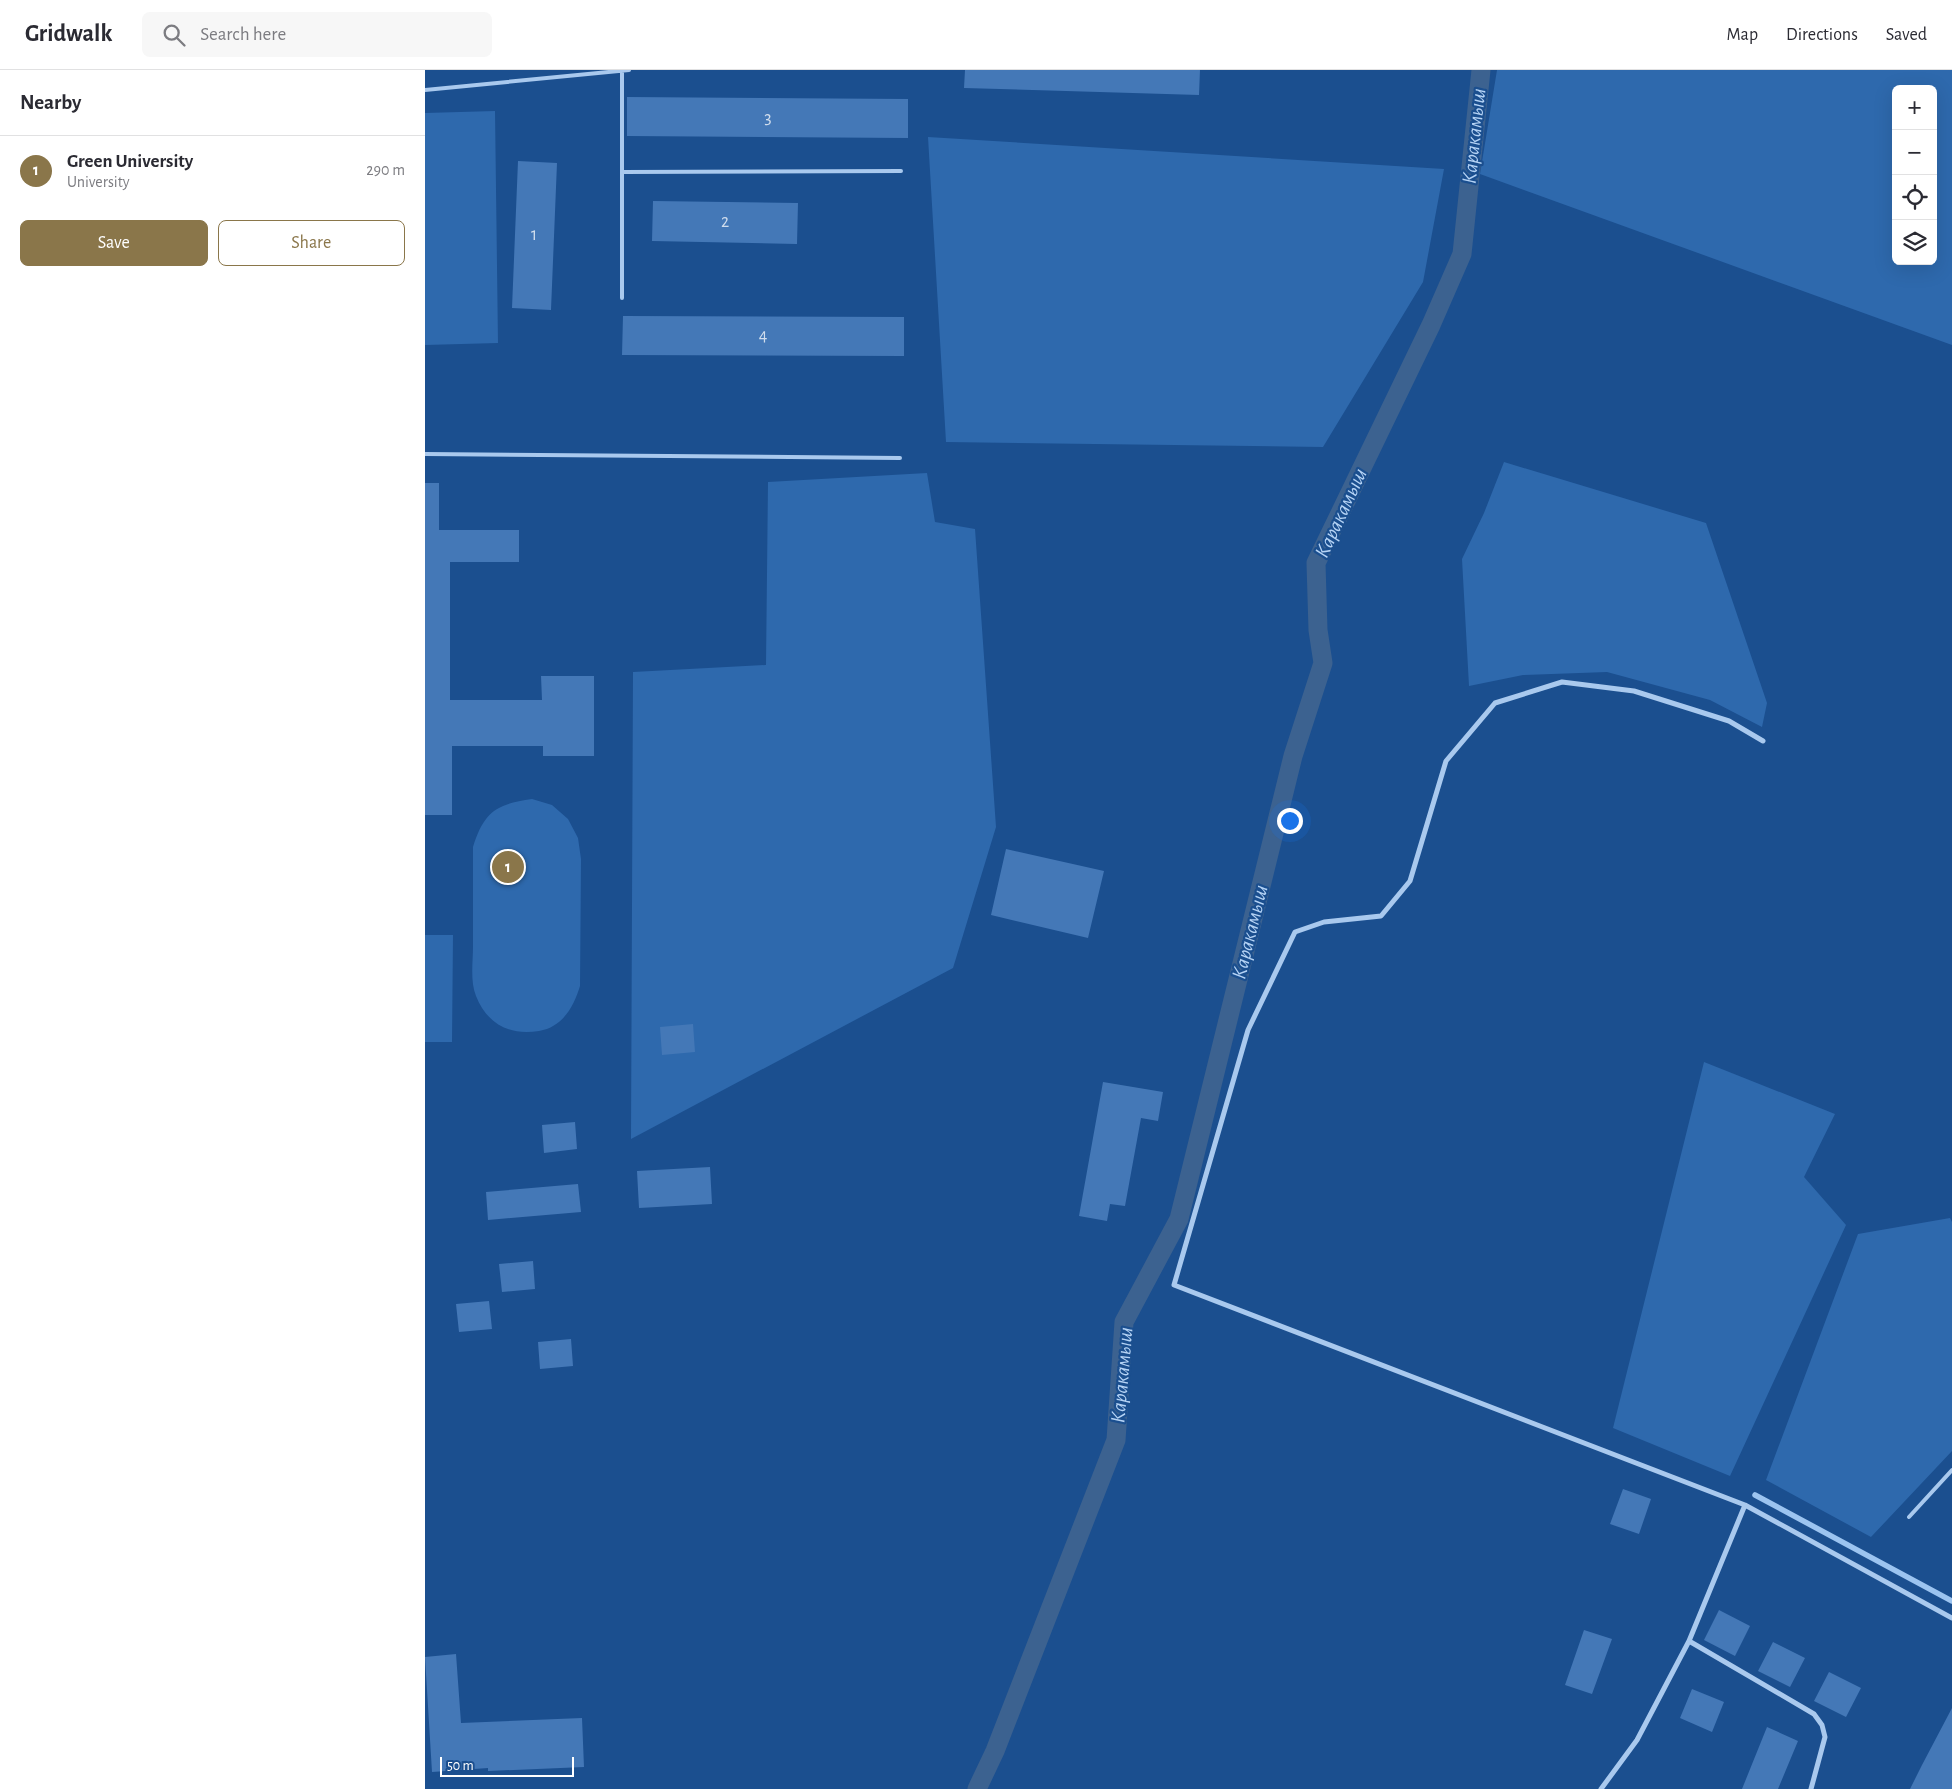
<!DOCTYPE html>
<meta charset="utf-8">
<style>
body{margin:0;font-family:"Alegreya Sans",sans-serif;background:#f7f7f7;color:#2b2b33}
.controls{position:absolute;right:15px;top:15px;display:grid;overflow:hidden;border-radius:8px;box-shadow:0 5px 20px #0002}
.controls button{width:45px;height:45px;display:grid;place-items:center;padding:0;border:0;border-bottom:1px solid #e1e1e2;background:#fff;color:#2b2b33;font:25px sans-serif}
.scale{position:absolute;left:15px;bottom:12px;width:134px;box-sizing:border-box;padding-left:5px;border:2px solid #fff;border-top:0;font-size:14px;line-height:18px;white-space:nowrap;color:#fff;-webkit-text-stroke:4px #1b4f8f;paint-order:stroke}
.you{position:absolute;left:864px;top:750px;width:18px;height:18px;margin:-12px;border:4px solid #fff;border-radius:50%;background:#1a73e8;box-shadow:0 0 0 8px #1a73e833}
.badge{display:grid;place-items:center;width:32px;height:32px;border-radius:50%;background:#8a764a;color:#fff;font-size:16px;font-weight:700}
.pin{position:absolute;translate:-50% -50%;border:2px solid #fff;box-shadow:0 1px 5px #0006}
.list{margin:0;padding:0;list-style:none}
h2{display:flex;justify-content:space-between;align-items:center;height:65px;margin:0;padding:0 20px;font-size:21px}
h2 small{font-size:16px;font-weight:400;color:#7c7c81}
.list li{display:grid;grid-template-columns:32px 1fr auto;gap:15px;align-items:center;box-sizing:border-box;height:70px;padding:0 20px;border-top:1px solid #e1e1e2}
.list b{display:block;font-size:19px;white-space:nowrap}
.list p{margin:0;font-size:16px;white-space:nowrap;color:#7c7c81}
.list em{font-size:16px;font-style:normal;color:#7c7c81}
.actions{display:flex;gap:10px;padding:15px 20px}
.actions a{flex:1;padding:11px 0;border:1px solid #8a764a;border-radius:8px;text-align:center;font-size:18px;color:#8a764a}
.actions .main{background:#8a764a;color:#fff}
.icon{flex:none;width:28px;height:28px;fill:none;stroke:currentColor;stroke-width:2;stroke-linecap:round;stroke-linejoin:round}
.map{position:relative;flex:none;width:1527px;height:1719px;overflow:hidden}
header{display:flex;align-items:center;gap:30px;box-sizing:border-box;height:70px;padding:0 25px;background:#fff;border-bottom:1px solid #e1e1e2}
header strong{font-size:24px}
nav{display:flex;gap:28px;margin-inline-start:auto;font-size:18px}
.search{width:350px;height:45px;background:#f7f7f7;display:flex;align-items:center;gap:12px;box-sizing:border-box;padding:0 18px;border-radius:8px;color:#7c7c81;font-size:19px}
main{display:flex}
aside{flex:1;background:#fff}
.map>svg:first-child{display:block}
</style>
<header>
<strong>Gridwalk</strong>
<div class="search"><svg class="icon" aria-label="search" viewBox="0 0 24 24"><circle cx="10" cy="10" r="6"/><path d="M15 15l6 6"/></svg>Search here</div>
<nav><a>Map</a><a>Directions</a><a>Saved</a></nav>
</header>
<main>
<aside>
<h2>Nearby<small></small></h2>
<ul class="list">
<li><span class="badge">1</span><div><b>Green University</b><p>University</p></div><em>290 m</em></li>
</ul>
<div class="actions"><a class="main">Save</a><a>Share</a></div>
</aside>
<div class="map">
<svg width="1527" height="1719" viewBox="0 0 1527 1719">
<rect width="100%" height="100%" fill="#1b4f8f"/>
<path fill="#2e69ad" fill-rule="evenodd" d="M1072 0H1527V275L1055 104ZM1471 19H1508V191H1471Z
M70 41 73 273 0 275V43Z
M503 67 1019 99 998 212 898 377 521 372Z
M1079 392 1281 453 1342 633 1337 657 1285 630 1182 602 1098 605 1044 616 1037 489 1059 443Z
M502 403 510 452 550 459 571 757 528 898 206 1069 208 602 341 595 343 412Z
M107 729 127 735 143 749 153 768 156 789 155 916C149 936 138 957 114 961 85 966 62 954 51 926 45 911 48 892 48 876 48 843 48 810 48 777 59 742 71 734 107 729Z
M0 865H28L27 972H0Z
M1279 992 1410 1044 1379 1107 1421 1155 1305 1406 1188 1358Z
M1525 1148 1527 1152V1381L1446 1467 1341 1410 1433 1164Z"/>
<g fill="none" stroke-linecap="round" stroke-linejoin="round">
<path stroke="#9cc4f0" stroke-width="5.5" d="M1330 1425 1527 1531"/>
<path stroke="#3c6290" stroke-width="19" d="M552 1719 570 1681 691 1370 699 1252 754 1149 868 686 898 593 893 560 891 493 1006 255 1037 184 1056 0"/>
</g>
<path fill="#4478b7" d="M540 0H775L774 25 539 18Z
M202 27 483 29V68L202 66Z
M93 91 132 93 126 240 87 238Z
M228 131 373 133 372 174 227 171Z
M198 246 479 247V286L197 285Z
M0 413H14V460H94V492H25V630H117L116 606H169V686H118V676H27V745H0Z
M581 779 679 801 663 868 566 845Z
M268 954 270 982 237 985 235 957Z
M678 1012 738 1022 733 1051 716 1048 700 1136 685 1134 682 1151 654 1146Z
M150 1052 152 1079 119 1083 117 1055Z
M285 1097 287 1134 214 1138 212 1101Z
M153 1114 156 1142 63 1150 61 1122Z
M108 1191 110 1219 77 1222 74 1194Z
M64 1231 67 1259 34 1262 31 1234Z
M146 1269 148 1296 115 1299 113 1272Z
M1198 1419 1226 1429 1214 1464 1185 1454Z
M1294 1540 1325 1556 1310 1586 1279 1570Z
M1159 1560 1187 1569 1167 1624 1140 1615Z
M1348 1572 1380 1588 1365 1617 1333 1601Z
M31 1584 36 1653 157 1648 159 1697 63 1701V1698L7 1702 0 1587Z
M1404 1602 1436 1618 1421 1647 1389 1631Z
M1267 1619 1299 1632 1287 1662 1255 1648Z
M1527 1638V1719H1485L1497 1695Z
M1342 1657 1373 1671 1353 1719H1317Z"/>
<g fill="none" stroke-linecap="round" stroke-linejoin="round">
<path stroke="#a9c9ee" stroke-width="4" d="M0 20 204 0
M198 102 476 101
M197 228V1
M0 384 475 388
M1484 1447 1527 1400"/>
<path stroke="#a9c9ee" stroke-width="5" d="M1338 671 1304 651 1209 621 1137 612 1070 633 1021 691 985 811 956 846 899 852 870 862 823 960 749 1215 1320 1435 1527 1548
M1264 1571 1389 1644 1397 1655 1400 1667 1386 1719
M1176 1719 1212 1670 1264 1571 1320 1435"/>
</g>
<g text-anchor="middle" dominant-baseline="central" stroke-width="4.5" stroke-linejoin="round" paint-order="stroke">
<g font-size="18" fill="#d0dded">
<text x="343" y="48">3</text>
<text x="300" y="152">2</text>
<text x="109" y="165">1</text>
<text x="338" y="266">4</text>
</g>
<g font-size="21" font-style="italic" fill="#b5d3f5" stroke="#1b4f8f">
<text transform="translate(1049 66) rotate(-84)">Каракамыш</text>
<text transform="translate(916 443) rotate(-65)">Каракамыш</text>
<text transform="translate(825 862) rotate(-76)">Каракамыш</text>
<text transform="translate(697 1305) rotate(-85)">Каракамыш</text>
</g>
</g>
</svg>
<div class="controls">
<button>+</button>
<button>−</button>
<button><svg class="icon" aria-label="locate" viewBox="0 0 24 24"><circle cx="12" cy="12" r="6"/><path d="M12 2v4M12 18v4M2 12h4M18 12h4"/></svg></button>
<button><svg class="icon" aria-label="layers" viewBox="0 0 24 24"><path d="M12 4l9 5-9 5-9-5zM3 14l9 5 9-5"/></svg></button>
</div>
<div class="scale">50 m</div>
<div class="you"></div>
<div class="pin badge" style="left:83px;top:797px">1</div>
</div>
</main>
